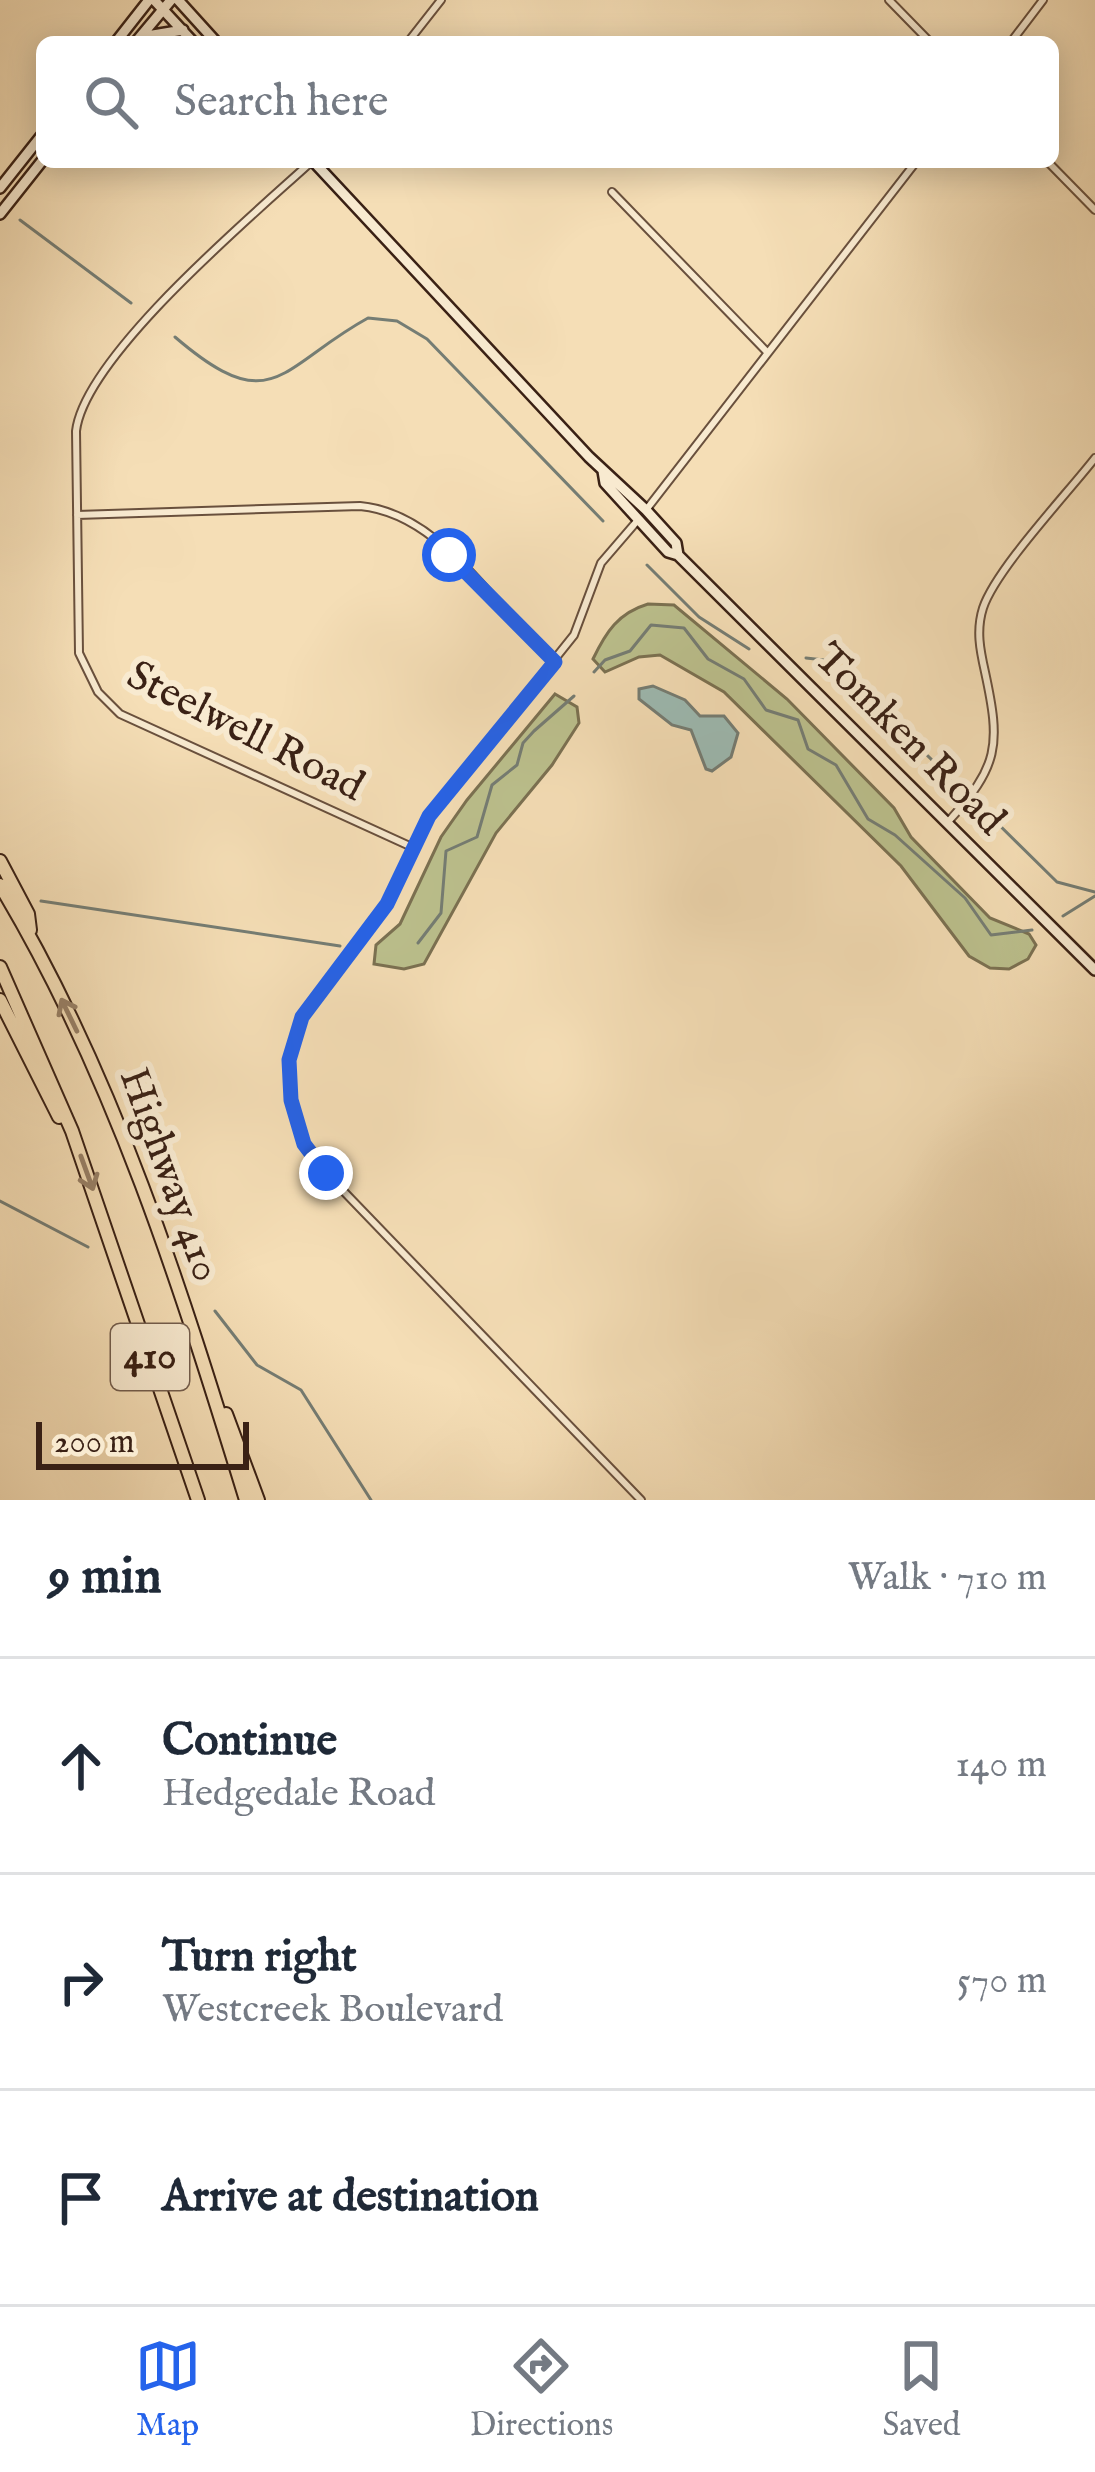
<!DOCTYPE html>
<meta charset="utf-8">
<style>
body{margin:0;font-family:"IM FELL English",serif;background:#f2f2f3;color:#1f2937}
.scale{position:absolute;left:36px;bottom:30px;width:213px;box-sizing:border-box;padding-left:12px;border:6px solid #3a2115;border-top:0;font-size:33px;line-height:42px;white-space:nowrap;color:#3a2115;-webkit-text-stroke:9px #f8ead0;paint-order:stroke}
.stop{position:absolute;width:36px;height:36px;margin:-27px;border:9px solid #2563eb;border-radius:50%;background:#fff}
.stop.end{background:#2563eb;border-color:#fff;box-shadow:0 3px 12px #0008}
.list{margin:0;padding:0;list-style:none}
h2{display:flex;justify-content:space-between;align-items:center;height:156px;margin:0;padding:0 48px;font-size:51px}
h2 small{font-size:39px;font-weight:400;color:#747a83}
.list li{display:grid;grid-template-columns:78px 1fr auto;gap:36px;align-items:center;box-sizing:border-box;height:216px;padding:0 48px;border-top:3px solid #e0e1e3}
.list b{display:block;font-size:45px;white-space:nowrap}
.list p{margin:0;font-size:39px;white-space:nowrap;color:#747a83}
.list em{font-size:39px;font-style:normal;color:#747a83}
.icon{flex:none;width:66px;height:66px;fill:none;stroke:currentColor;stroke-width:2;stroke-linecap:round;stroke-linejoin:round}
.map{position:relative;flex:none;width:1095px;height:1500px;overflow:hidden}
.search{position:absolute;background:#fff;box-shadow:0 6px 30px #0003;left:36px;right:36px;top:36px;height:132px;display:flex;align-items:center;gap:30px;box-sizing:border-box;padding:0 42px;border-radius:18px;color:#747a83;font-size:45px}
.sheet{height:804px;background:#fff}
nav{display:flex;justify-content:space-around;align-items:center;box-sizing:border-box;height:168px;border-top:3px solid #e0e1e3;background:#fff;font-size:33px;color:#747a83}
nav a{display:grid;justify-items:center;gap:6px}
nav .on{color:#2563eb}
.map>svg:first-child{display:block}
</style>
<div class="map">
<svg width="1095" height="1500" viewBox="0 0 1095 1500">
<rect width="100%" height="100%" fill="#f5deb6"/>
<filter id="stains"><feTurbulence type="fractalNoise" baseFrequency=".00167" numOctaves="4"/><feColorMatrix values="0 0 0 0 .2 0 0 0 0 .09 0 0 0 0 .02 0 0 0 .5 -.17"/></filter>
<radialGradient id="worn" r=".72"><stop offset=".6" stop-color="#630" stop-opacity="0"/><stop offset="1" stop-color="#630" stop-opacity=".3"/></radialGradient>
<path fill="#bcc18e" stroke="#7b7152" stroke-width="3" d="M648 604 674 605 787 699 894 808 911 837 990 918 1029 934 1036 945 1028 959 1009 969 990 968 969 956 901 866 724 692 660 655 639 657 605 672 593 659C606 632 618 613 648 604Z
M555 694 577 707 579 723 552 765 496 833 424 964 404 969 374 964 376 945 400 924 441 837 467 800Z"/>
<path fill="#9dbbb3" stroke="#757d74" stroke-width="3" d="M653 686 685 700 700 716H724L738 733 731 757 712 771 706 769 691 730 672 725 639 699V689Z"/>
<g fill="none" stroke-linecap="round" stroke-linejoin="round">
<path stroke="#757d74" stroke-width="3" d="M20 220 131 303
M175 337C273 421 279 367 368 318L397 321 427 339 603 521
M647 565 699 617 749 649
M806 658 824 660 841 672 961 788
M594 672 605 660 630 651 651 625 684 628 708 659 744 679 766 710 798 720 808 749 836 765 868 819 895 835 965 898 991 935 1032 930
M984 810 1057 882 1095 892
M41 901 340 946
M1063 916 1095 896
M418 943 441 913 446 851 477 837 492 785 517 765 523 743 534 731 574 696
M0 1201 88 1247
M215 1311 257 1365 301 1390 371 1500"/>
<defs>
<path id="street" d="M889 0 930 42
M408 42 441 0
M1011 42 1043 0
M311 162C253 215 85 356 76 431L79 653 98 692 120 714 414 848
M1048 162 1095 210
M612 192 766 351
M646 510 916 162
M77 515 360 506C445 514 493 611 555 661
M638 520 601 563 574 635 429 816 387 904 302 1017 289 1059 291 1101 304 1144 326 1173 641 1500
M947 823C999 766 1001 746 985 672 980 650 976 630 983 608 996 569 1067 494 1095 458"/>
<path id="secondary" d="M154 0 193 42
M178 0 216 42
M141 37 183 30
M116 42 149 0
M136 42 171 0
M314 162 589 457 646 510 676 543 678 555
M0 188 42 135
M0 214 42 161
M603 471 605 483 668 552 678 555 1095 970"/>
<path id="highway" d="M0 861 28 914 30 930
M0 885C115 1076 181 1289 246 1500
M0 967 72 1131 198 1500
M0 1000 59 1117
M226 1414 258 1500"/>
</defs>
<use href="#street" stroke="#69503d" stroke-width="10"/>
<use href="#secondary" stroke="#3a2115" stroke-width="14"/>
<use href="#highway" stroke="#3a2115" stroke-width="16"/>
<use href="#street" stroke="#f8ead0" stroke-width="6"/>
<use href="#secondary" stroke="#f8ead0" stroke-width="9"/>
<use href="#highway" stroke="#f5deb6" stroke-width="12"/>
</g>
<defs><path id="oneway-shaft" d="M-6 0H5M1.5-3L5.5 0L1.5 3" fill="none" stroke-width="1.6" stroke-linecap="round" stroke-linejoin="round" transform="scale(3)"/></defs>
<g stroke="#988066">
<use href="#oneway-shaft" transform="translate(69 1015) rotate(-116)"/>
<use href="#oneway-shaft" transform="translate(87 1173) rotate(70)"/>
</g>
<g fill="none" stroke-linecap="round" stroke-linejoin="round">
<path stroke="#2563eb" stroke-width="15" d="M326 1173 304 1144 291 1100 289 1060 302 1017 387 904 429 816 555 662 449 555"/>
</g>
<g text-anchor="middle" dominant-baseline="central" stroke-width="12" stroke-linejoin="round" paint-order="stroke">
<rect fill="#f8ead0" stroke="#735d4d" stroke-width="3" x="111" y="1324" width="78" height="66" rx="9"/>
<g font-size="39" font-weight="bold" fill="#3a2115">
<text x="150" y="1357">410</text>
</g>
<g font-size="42" fill="#3a2115" stroke="#f8ead0">
<text transform="translate(245 732) rotate(27)">Steelwell Road</text>
<text transform="translate(909 740) rotate(45)">Tomken Road</text>
<text transform="translate(169 1175) rotate(70)">Highway 410</text>
</g>
</g>
<rect width="100%" height="100%" filter="url(#stains)"/>
<rect width="100%" height="100%" fill="url(#worn)"/>
</svg>
<div class="scale">200 m</div>
<div class="stop" style="left:449px;top:555px"></div>
<div class="stop end" style="left:326px;top:1173px"></div>
<div class="search"><svg class="icon" aria-label="search" viewBox="0 0 24 24"><circle cx="10" cy="10" r="6"/><path d="M15 15l6 6"/></svg>Search here</div>
</div>
<section class="sheet">
<h2>9 min<small>Walk · 710 m</small></h2>
<ul class="list">
<li><svg class="icon" aria-label="ahead" viewBox="0 0 24 24"><path d="M12 20V5M6 11l6-6 6 6"/></svg><div><b>Continue</b><p>Hedgedale Road</p></div><em>140 m</em></li>
<li><svg class="icon" aria-label="right" viewBox="0 0 24 24"><path d="M7 20v-9h11M14 6l5 5-5 5"/></svg><div><b>Turn right</b><p>Westcreek Boulevard</p></div><em>570 m</em></li>
<li><svg class="icon" aria-label="arrive" viewBox="0 0 24 24"><path d="M6 21V4h12l-3 4 3 4H6"/></svg><div><b>Arrive at destination</b></div></li>
</ul>
</section>
<nav>
<a class="on"><svg class="icon" aria-label="map" viewBox="0 0 24 24"><path d="M3 6l6-2 6 2 6-2v14l-6 2-6-2-6 2zM9 4v14M15 6v14"/></svg>Map</a>
<a><svg class="icon" aria-label="directions" viewBox="0 0 24 24"><path d="M12 3l9 9-9 9-9-9zM9 14v-3h6M13 9l2 2-2 2"/></svg>Directions</a>
<a><svg class="icon" aria-label="saved" viewBox="0 0 24 24"><path d="M7 4h10v16l-5-4-5 4z"/></svg>Saved</a>
</nav>
